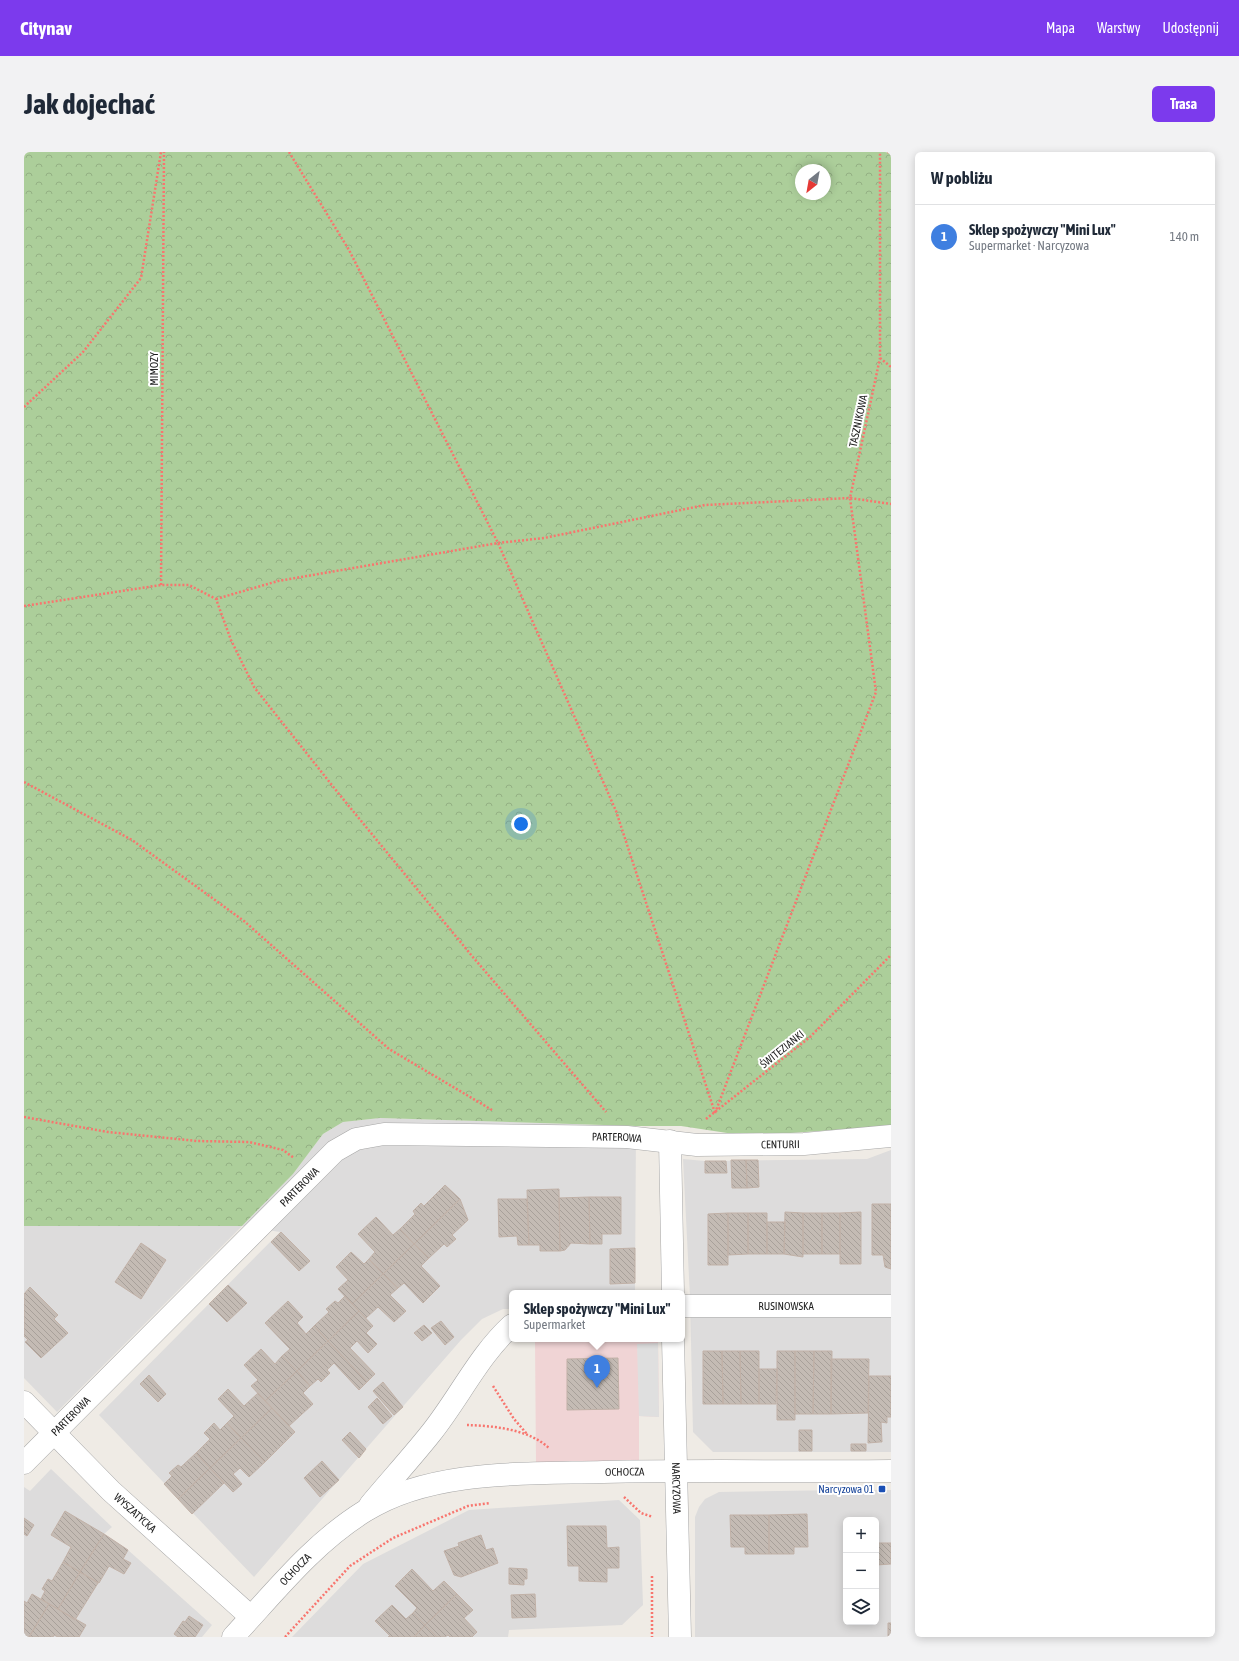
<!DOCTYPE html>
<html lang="pl">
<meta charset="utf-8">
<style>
body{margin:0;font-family:"Asap Condensed",sans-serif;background:#f2f2f3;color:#1f2937}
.controls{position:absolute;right:12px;bottom:12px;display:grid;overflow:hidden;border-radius:6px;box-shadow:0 2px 10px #0003}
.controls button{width:36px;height:36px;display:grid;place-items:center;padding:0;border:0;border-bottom:1px solid #e0e1e3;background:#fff;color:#1f2937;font:20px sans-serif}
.compass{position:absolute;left:771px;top:12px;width:36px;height:36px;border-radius:50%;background:#fff;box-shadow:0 2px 10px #0003;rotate:211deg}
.you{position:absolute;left:497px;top:672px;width:14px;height:14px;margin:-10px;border:3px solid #fff;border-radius:50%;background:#1a73e8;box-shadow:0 0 0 6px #1a73e833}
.badge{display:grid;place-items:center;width:26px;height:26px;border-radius:50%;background:#7c3aed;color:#fff;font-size:13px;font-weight:700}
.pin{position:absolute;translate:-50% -33px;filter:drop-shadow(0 1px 2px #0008)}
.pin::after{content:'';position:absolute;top:21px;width:14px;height:12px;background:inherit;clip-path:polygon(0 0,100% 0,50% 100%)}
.popup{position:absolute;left:485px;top:1138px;width:176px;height:52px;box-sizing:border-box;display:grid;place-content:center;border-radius:6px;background:#fff;filter:drop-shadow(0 1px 3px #0005);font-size:13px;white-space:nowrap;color:#747a83}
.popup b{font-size:15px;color:#1f2937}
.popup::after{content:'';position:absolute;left:50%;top:100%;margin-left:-8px;border:8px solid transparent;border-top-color:#fff}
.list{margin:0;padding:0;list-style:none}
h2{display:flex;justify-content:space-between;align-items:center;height:52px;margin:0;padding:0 16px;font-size:17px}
h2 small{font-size:13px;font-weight:400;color:#747a83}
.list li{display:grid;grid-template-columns:26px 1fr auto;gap:12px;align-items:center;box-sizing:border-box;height:64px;padding:0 16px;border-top:1px solid #e0e1e3}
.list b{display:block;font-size:15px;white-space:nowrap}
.list p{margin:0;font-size:13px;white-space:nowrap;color:#747a83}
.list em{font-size:13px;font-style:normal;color:#747a83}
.icon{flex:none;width:22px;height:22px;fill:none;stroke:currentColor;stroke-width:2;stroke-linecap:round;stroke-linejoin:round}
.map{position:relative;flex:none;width:867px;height:1485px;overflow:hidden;border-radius:6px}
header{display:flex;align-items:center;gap:24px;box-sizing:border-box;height:56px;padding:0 20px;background:#7c3aed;color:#fff}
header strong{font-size:19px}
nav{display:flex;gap:22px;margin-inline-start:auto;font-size:14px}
.intro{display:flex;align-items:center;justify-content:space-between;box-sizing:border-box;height:96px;padding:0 24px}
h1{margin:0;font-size:28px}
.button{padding:10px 18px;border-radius:6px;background:#7c3aed;color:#fff;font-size:14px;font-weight:700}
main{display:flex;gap:24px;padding:0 24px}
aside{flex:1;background:#fff;border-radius:6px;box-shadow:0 2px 10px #0003}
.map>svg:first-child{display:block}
</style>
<header>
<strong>Citynav</strong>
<nav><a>Mapa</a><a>Warstwy</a><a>Udostępnij</a></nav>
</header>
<div class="intro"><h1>Jak dojechać</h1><a class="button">Trasa</a></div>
<main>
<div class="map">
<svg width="867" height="1485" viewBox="0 0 867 1485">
<defs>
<pattern id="forest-crowns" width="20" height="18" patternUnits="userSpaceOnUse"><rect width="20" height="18" fill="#acce9a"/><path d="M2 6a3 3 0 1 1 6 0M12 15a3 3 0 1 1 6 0" fill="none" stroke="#94b084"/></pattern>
<pattern id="building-back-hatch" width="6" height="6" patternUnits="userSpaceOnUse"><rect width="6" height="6" fill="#c4bbb4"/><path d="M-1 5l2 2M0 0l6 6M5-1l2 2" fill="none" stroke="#a8a09a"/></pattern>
</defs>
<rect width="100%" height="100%" fill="#efebe5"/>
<path fill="#dddcdc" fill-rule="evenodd" d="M356 966 612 974 611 1141H488V1157H479L458 1167 437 1188 230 1425 75 1263 256 1080 218 1074 33 1260 0 1226V1074H218L269 1022 299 982 319 970Z
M867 998V1300H689L669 1280 666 1145 659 1007 681 1009 843 1007Z
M27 1317 88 1375 80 1382 104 1398 188 1473 178 1485H0V1335L6 1339Z
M818 1338H867V1485H671V1365L675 1355 681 1347 695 1340ZM822 1368H852V1470H822Z
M595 1348 616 1368 619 1453 598 1473 485 1478 484 1485H268L339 1412 445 1358Z"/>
<path fill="#f0d4d5" d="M565 1187H634L635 1265 615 1264V1310H512L511 1189Z"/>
<path fill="url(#forest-crowns)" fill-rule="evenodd" d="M0 0H867V974L723 984 657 974H612L356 966 319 970 299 982 269 1022 218 1074H0ZM777 18H801V42H777Z"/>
<path fill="#dfdfdf" d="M634 1191 635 1265 615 1264 613 1192Z"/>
<path fill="url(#building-back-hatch)" stroke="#c1b1a7" d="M707 1008H722L723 1036H708Z
M722 1008H734L735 1035 723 1036Z
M681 1009H702L703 1021H681Z
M421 1033 436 1047 390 1092 376 1077 391 1062 389 1059 397 1051 400 1054Z
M535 1037 536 1099H516V1093H505L503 1038Z
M565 1045 566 1092 547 1091 541 1098 536 1099 535 1046Z
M565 1045H597V1082H578V1092H566Z
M436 1047 444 1068 428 1083 432 1087 423 1095 420 1092 405 1106 390 1092Z
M474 1047H503L505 1093H494L493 1084 475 1085Z
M848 1052H867V1117L861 1115 859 1103H848Z
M761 1060 779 1061V1105L760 1102Z
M837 1060V1112H816V1061Z
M704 1061H724V1102L704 1103Z
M704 1061V1113H684V1062Z
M724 1061H743V1102H724Z
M779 1061H798V1102H779Z
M798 1061H816V1102H798Z
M352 1065 369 1083 376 1077 390 1092 359 1122 345 1107 351 1100 334 1082Z
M743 1070H761L760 1102H743Z
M257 1080 286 1109 275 1119 247 1090Z
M117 1091 142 1108 117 1147 91 1130Z
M390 1092 405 1106 397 1114 416 1134 399 1151 380 1131 374 1136 359 1122Z
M611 1096V1131L586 1132V1097Z
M327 1100 340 1112 345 1107 359 1122 328 1152 314 1137 324 1128 312 1115Z
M359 1122 374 1136 366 1143 382 1159 370 1170 354 1155 342 1166 328 1152Z
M204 1133 223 1151 203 1170 185 1152Z
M6 1135 34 1163 30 1167 44 1181 17 1206 1 1190 4 1188 0 1184V1142Z
M321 1144 335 1159 304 1189 290 1174 305 1160 302 1157 311 1149 314 1151Z
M264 1149 279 1165 273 1171 282 1182 290 1174 304 1189 273 1219 258 1204 266 1197 241 1171Z
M335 1159 349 1174 342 1181 353 1192 344 1201 333 1189 326 1196 351 1222 343 1230 304 1189Z
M417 1169 430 1185 421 1193 407 1176Z
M400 1173 408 1181 398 1189 390 1181Z
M304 1189 343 1230 335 1238 310 1211 303 1218 306 1221 297 1230 294 1227 286 1234 273 1219Z
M237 1197 251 1212 258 1204 273 1219 241 1249 227 1234 234 1228 220 1213Z
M679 1199H698L699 1252H679Z
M698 1199H716L717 1252H699Z
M716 1199H735V1252H717Z
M753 1199H771V1268H753Z
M771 1199H790L789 1262H771Z
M790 1199H808L807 1262H789Z
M594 1206 595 1257 543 1258V1207Z
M807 1207H845L844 1261 807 1262Z
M735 1217H753L752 1252H735Z
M273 1219 286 1234 279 1241 289 1252 265 1274 241 1249Z
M125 1223 142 1242 134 1250 116 1232Z
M845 1224H867V1265H863V1271L857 1270 858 1290H856L844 1291Z
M359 1230 379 1255 370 1263 349 1239Z
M204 1237 220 1254 234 1241 248 1256 217 1286 203 1271 210 1264 194 1247Z
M353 1246 368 1264 359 1272 344 1255Z
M248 1256 271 1280 241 1310 217 1286Z
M190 1271 196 1278 203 1271 217 1286 186 1316 172 1301 186 1287 180 1281Z
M775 1278H788V1299H775Z
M326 1280 342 1297 335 1306 318 1288Z
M217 1286 241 1310 225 1325 216 1316 209 1322 218 1332 209 1340 186 1316Z
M827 1292H842V1299H827Z
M172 1301 186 1316 154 1347 140 1332 148 1324 145 1321 154 1313 157 1315Z
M298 1309 315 1328 296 1345 280 1326Z
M186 1316 200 1331 168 1362 154 1347Z
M41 1359 80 1382 56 1420 39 1410 47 1395 27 1383Z
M783 1362 784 1395H770V1402H745V1363Z
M706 1363H745V1402H721V1395H707Z
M0 1366 10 1373 3 1384 0 1382Z
M543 1374H582L583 1396 595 1395V1416H583V1430L555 1429V1414H544Z
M80 1382 104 1398 99 1407 107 1411 100 1422 85 1414 75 1431 56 1420Z
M457 1383 462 1398 469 1396 474 1411 437 1425 430 1423 420 1399 435 1394 434 1391Z
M852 1391H867V1412L852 1413Z
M39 1410 56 1420 34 1457 17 1447 21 1439 18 1437 24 1427 28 1429Z
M485 1416 503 1417V1427H500V1433L485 1432Z
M388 1417 409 1439 420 1429 433 1442 401 1473 389 1461 393 1456 371 1434Z
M56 1420 74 1431 51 1468 34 1457Z
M8 1442 25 1452 5 1485H0V1449L3 1451Z
M433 1442 449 1458 440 1466 453 1480 448 1485H426L424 1483 421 1485H413L401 1473Z
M511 1442 512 1465 488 1466 487 1443Z
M25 1452 62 1473 55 1485H34L30 1483 29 1485H5Z
M368 1453 382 1467 389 1461 401 1473 390 1485H364L366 1484 351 1469Z
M165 1464 179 1473 171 1485H154L150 1482 159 1469 161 1470Z
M864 1471H867V1485H864Z
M401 1473 413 1485H390Z"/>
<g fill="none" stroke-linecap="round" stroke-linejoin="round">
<defs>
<g id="minor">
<path d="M646 989 649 1141"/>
<path id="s1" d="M658 1154H867"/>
<path id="s2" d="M649 1187 656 1485"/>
<path id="s3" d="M0 1250 87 1339 227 1465"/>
<path id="s4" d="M0 1311 311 999 332 987 360 982 603 985 673 993 780 992 867 984"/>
<path d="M346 1353C366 1329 388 1305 407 1281 435 1246 455 1203 488 1173"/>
<path id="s5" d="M209 1485C250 1441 289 1391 341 1359 407 1317 504 1322 579 1320 675 1318 771 1320 867 1319"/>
</g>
</defs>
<use href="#minor" stroke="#a6a6a6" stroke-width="23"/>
<path stroke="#f8756e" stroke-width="2.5" stroke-dasharray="2 2" stroke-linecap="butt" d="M265 0 325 98 474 391 592 659 691 961
M863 0H867
M856 206 867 215
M0 255 59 200 117 126 137 0
M137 433 140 0
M192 447 254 429 474 391 520 386 681 353 826 346 867 352
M0 454 137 433H165L192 447 207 488 230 535 315 642 448 804 582 960
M0 630 108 688 220 769 365 897 468 958
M691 961 852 540 826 346 856 206V0
M0 965 84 980 173 989 225 990 259 998 270 1006
M682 967 786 885 867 803
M469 1234 490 1267 503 1282
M443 1273C470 1274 504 1277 525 1296
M600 1345 617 1361 629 1365
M628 1424V1485
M261 1485 326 1414 369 1386 444 1354 466 1351"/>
<use href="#minor" stroke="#fff" stroke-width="22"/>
</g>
<rect fill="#1a4fb4" stroke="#fff" stroke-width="1.5" x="854" y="1333" width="8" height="8" rx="2"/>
<g text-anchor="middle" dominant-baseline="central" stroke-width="4" stroke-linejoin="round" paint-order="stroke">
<g font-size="11" fill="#1f1f1f" stroke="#fff">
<text transform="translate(130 217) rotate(-90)">MIMOZY</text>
<text transform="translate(834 269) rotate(-78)">TASZNIKOWA</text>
<text transform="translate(758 897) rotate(-39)">ŚWITEZIANKI</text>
<text stroke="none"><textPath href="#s4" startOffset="726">PARTEROWA</textPath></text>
<text stroke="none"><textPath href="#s4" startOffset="890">CENTURII</textPath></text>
<text stroke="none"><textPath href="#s4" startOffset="390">PARTEROWA</textPath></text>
<text stroke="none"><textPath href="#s1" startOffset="104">RUSINOWSKA</textPath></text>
<text stroke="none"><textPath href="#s4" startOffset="66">PARTEROWA</textPath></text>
<text stroke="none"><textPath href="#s5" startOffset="449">OCHOCZA</textPath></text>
<text stroke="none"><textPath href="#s2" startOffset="149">NARCYZOWA</textPath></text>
<text stroke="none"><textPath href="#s3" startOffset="157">WYSZATYCKA</textPath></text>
<text stroke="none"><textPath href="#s5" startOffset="92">OCHOCZA</textPath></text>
</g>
<g font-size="11" fill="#164399" stroke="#fff" text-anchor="end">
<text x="850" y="1337">Narcyzowa 01</text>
</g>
</g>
</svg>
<div class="controls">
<button>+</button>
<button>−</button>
<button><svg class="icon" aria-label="layers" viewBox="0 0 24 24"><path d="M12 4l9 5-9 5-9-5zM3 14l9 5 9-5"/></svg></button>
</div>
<svg class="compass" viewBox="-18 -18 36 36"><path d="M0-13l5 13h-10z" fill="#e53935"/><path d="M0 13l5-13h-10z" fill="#747a83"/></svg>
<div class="you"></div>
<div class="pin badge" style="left:573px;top:1236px;background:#3f7fe0">1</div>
<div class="popup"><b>Sklep spożywczy &quot;Mini Lux&quot;</b>Supermarket</div>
</div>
<aside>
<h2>W pobliżu<small></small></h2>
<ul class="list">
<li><span class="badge" style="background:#3f7fe0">1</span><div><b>Sklep spożywczy &quot;Mini Lux&quot;</b><p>Supermarket · Narcyzowa</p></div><em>140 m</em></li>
</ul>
</aside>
</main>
